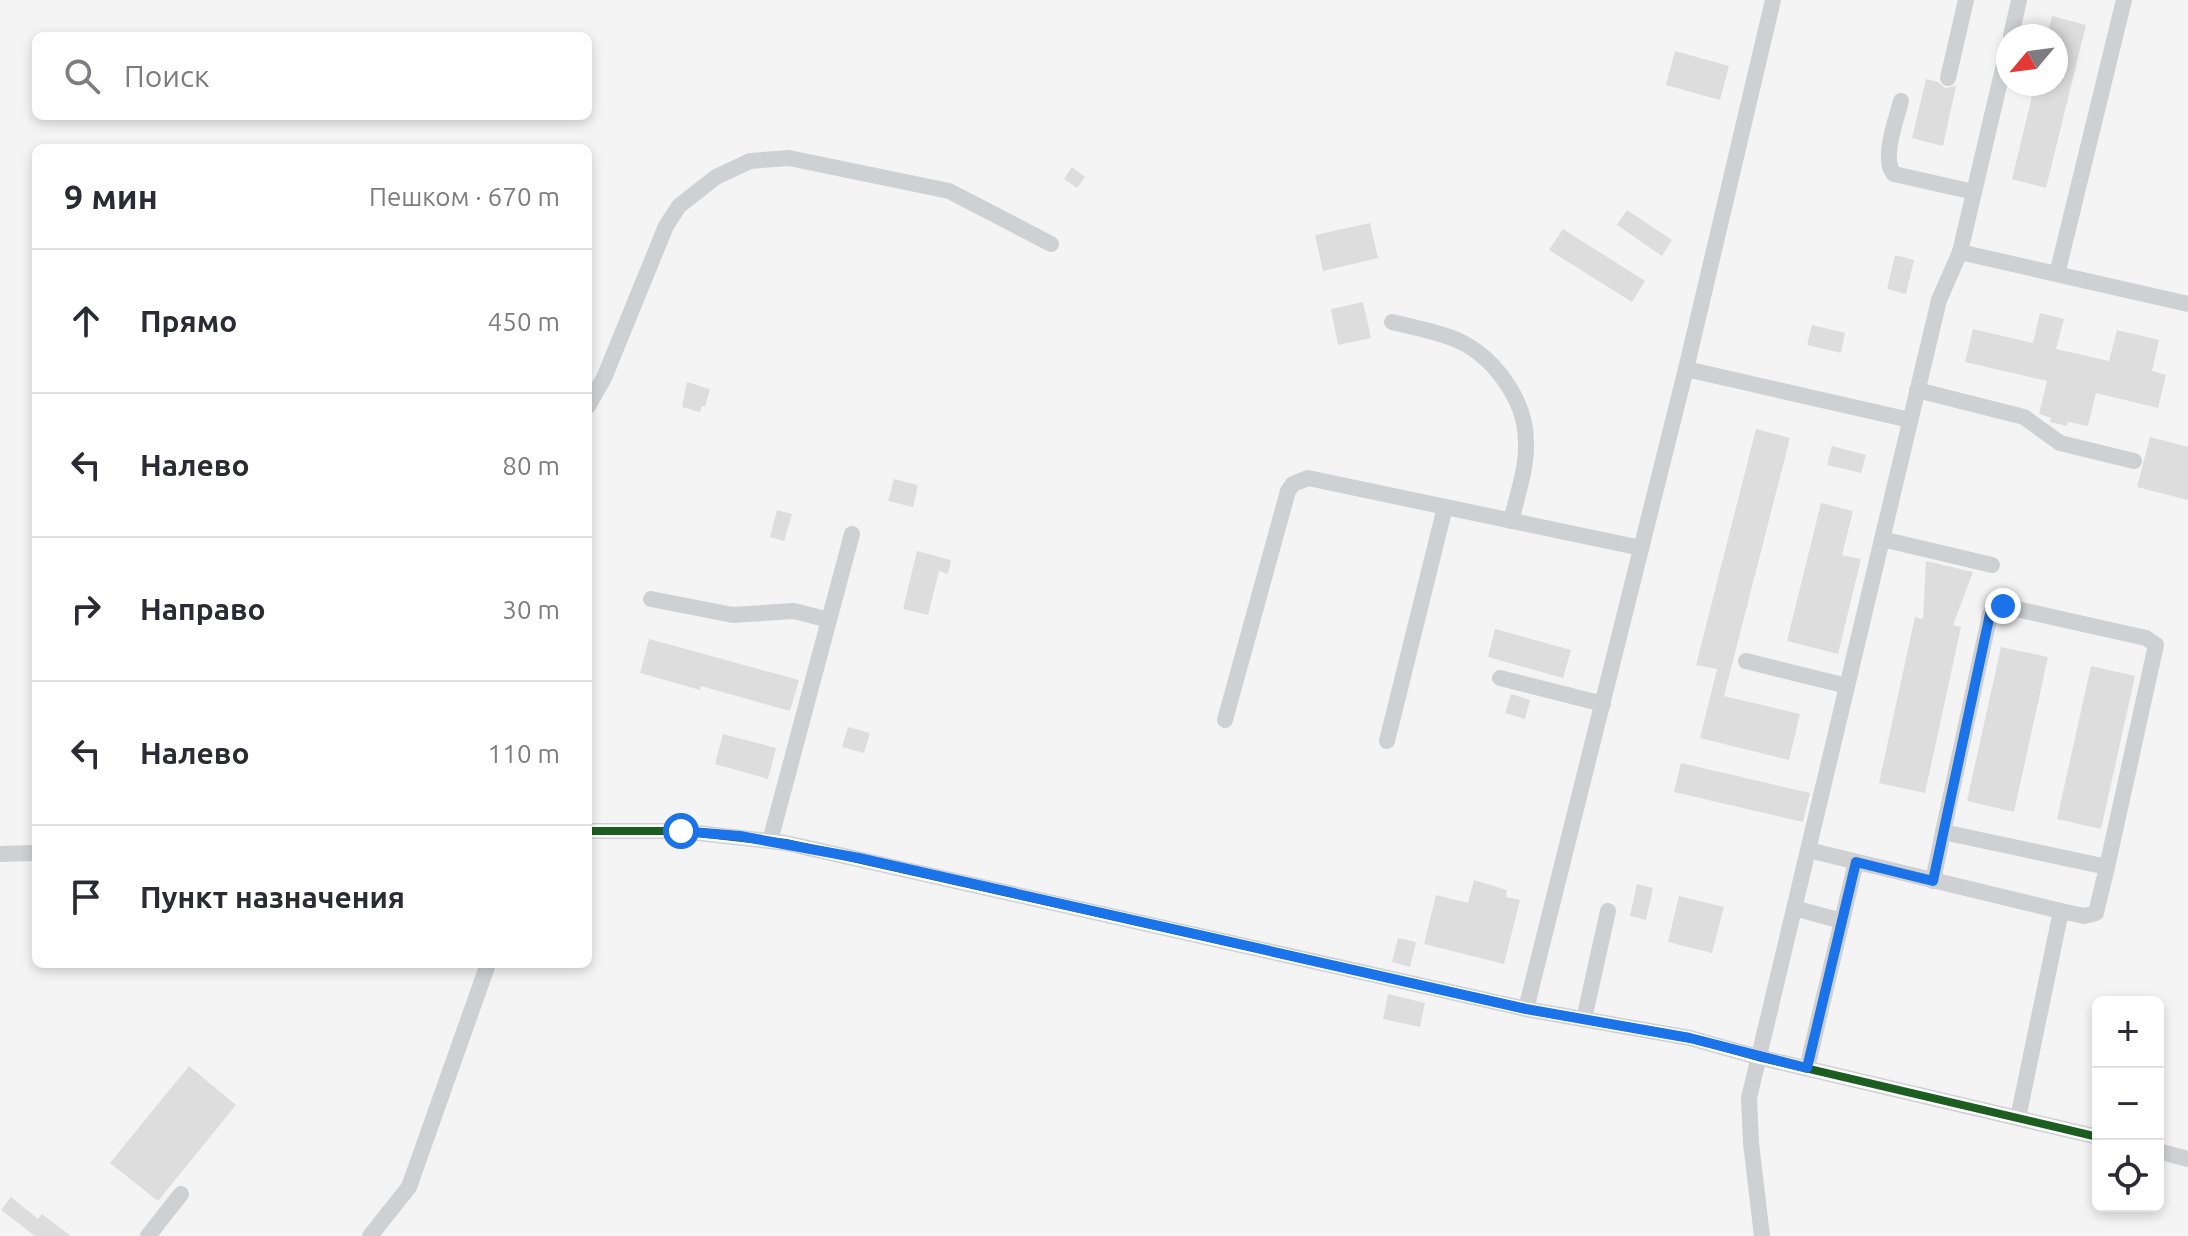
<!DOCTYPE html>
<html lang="ru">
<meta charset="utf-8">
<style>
body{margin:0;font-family:Ubuntu,sans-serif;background:#f2f2f3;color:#2b2b33}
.controls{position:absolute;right:24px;bottom:24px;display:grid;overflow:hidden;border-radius:12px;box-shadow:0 4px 12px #0003}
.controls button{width:72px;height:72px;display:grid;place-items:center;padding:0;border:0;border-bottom:2px solid #e1e1e2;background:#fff;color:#2b2b33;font:40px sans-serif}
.compass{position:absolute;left:1996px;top:24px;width:72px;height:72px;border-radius:50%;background:#fff;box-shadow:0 4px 12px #0003;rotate:241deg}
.stop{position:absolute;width:24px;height:24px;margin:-18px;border:6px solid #1a73e8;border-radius:50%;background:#fff}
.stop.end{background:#1a73e8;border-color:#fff;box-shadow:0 2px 8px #0008}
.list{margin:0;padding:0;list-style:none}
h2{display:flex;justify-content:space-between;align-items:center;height:104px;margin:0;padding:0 32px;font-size:34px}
h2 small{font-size:26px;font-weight:400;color:#7c7c81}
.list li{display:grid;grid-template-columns:52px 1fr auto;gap:24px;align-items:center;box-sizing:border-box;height:144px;padding:0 32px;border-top:2px solid #e1e1e2}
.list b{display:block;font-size:30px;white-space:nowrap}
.list em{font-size:26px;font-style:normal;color:#7c7c81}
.icon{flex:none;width:44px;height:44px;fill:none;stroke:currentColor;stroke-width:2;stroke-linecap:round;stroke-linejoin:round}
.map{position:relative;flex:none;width:2188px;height:1236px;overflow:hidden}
.search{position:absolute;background:#fff;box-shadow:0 4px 12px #0003;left:32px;top:32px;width:560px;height:88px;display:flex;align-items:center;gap:20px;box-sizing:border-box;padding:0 28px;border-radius:12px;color:#7c7c81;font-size:30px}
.panel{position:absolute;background:#fff;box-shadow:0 4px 12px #0003;left:32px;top:144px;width:560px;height:824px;border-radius:12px}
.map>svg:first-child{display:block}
</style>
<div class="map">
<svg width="2188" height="1236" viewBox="0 0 2188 1236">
<rect width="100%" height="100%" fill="#f4f4f4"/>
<!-- building -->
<g fill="#ddddde">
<polygon points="2052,16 2086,25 2046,188 2012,179 2035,84 2056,84 2056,36 2047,36"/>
<polygon points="1675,51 1729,66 1720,100 1666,85"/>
<polygon points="1926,79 1938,82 1945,88 1956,86 1943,146 1912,138"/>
<polygon points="1072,167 1085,177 1077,188 1064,179"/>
<polygon points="1627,210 1672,240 1662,256 1617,225"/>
<polygon points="1370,223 1378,258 1323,271 1315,235"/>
<polygon points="1563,229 1645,281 1632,302 1549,250"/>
<polygon points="1895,255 1914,260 1906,294 1887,289"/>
<polygon points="1363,302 1371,338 1338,345 1331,309"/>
<polygon points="2040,313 2064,319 2056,349 2109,361 2117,330 2159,340 2152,371 2166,375 2158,408 2096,393 2088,426 2068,422 2067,426 2050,422 2051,418 2039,414 2047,381 1965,362 1973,329 2033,343"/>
<polygon points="1812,325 1845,333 1841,353 1807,345"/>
<polygon points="687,382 710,389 705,407 702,406 700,412 682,407"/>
<polygon points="1756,429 1790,438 1724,696 1800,714 1789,760 1700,738 1717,669 1696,665"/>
<polygon points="2150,437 2188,447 2188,500 2137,487"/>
<polygon points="1832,446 1866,455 1861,473 1827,465"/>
<polygon points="894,479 918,485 913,507 888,501"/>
<polygon points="1821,503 1853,511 1842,555 1861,559 1838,654 1787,641"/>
<polygon points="777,510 792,514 784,541 770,537"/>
<polygon points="917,551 951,560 948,574 939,571 928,615 903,609"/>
<polygon points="1926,561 1973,572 1953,625 1961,627 1925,793 1879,783 1915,617 1923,619"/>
<polygon points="1495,629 1571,650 1563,678 1488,657"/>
<polygon points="649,639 799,680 790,711 701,686 700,690 640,673"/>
<polygon points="2001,647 2048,657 2014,812 1967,801"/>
<polygon points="2091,666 2135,676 2101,829 2057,819"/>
<polygon points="1511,694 1530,700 1525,719 1505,713"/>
<polygon points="848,727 870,733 864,753 842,747"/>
<polygon points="723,734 776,748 768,779 715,764"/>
<polygon points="1681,763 1810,793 1803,822 1674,792"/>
<polygon points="1474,880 1507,890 1506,897 1520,900 1504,964 1424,944 1436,895 1468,903"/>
<polygon points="1637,884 1653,888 1646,920 1630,916"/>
<polygon points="1679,896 1724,907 1712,953 1668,942"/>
<polygon points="1398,938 1416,942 1410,967 1392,962"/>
<polygon points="1388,994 1425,1003 1420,1027 1383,1019"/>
<polygon points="189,1066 236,1105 158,1201 110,1163"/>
<polygon points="11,1197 38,1219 42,1214 71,1236 35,1236 1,1210"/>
</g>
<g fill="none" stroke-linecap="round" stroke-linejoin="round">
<!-- minor -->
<g stroke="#ced0d2" stroke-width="16">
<polyline points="2011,36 2019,0"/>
<polyline points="2008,47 1960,252 2188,304"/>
<polyline points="1948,78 1966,0"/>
<path d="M1901 101C1896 120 1881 160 1894 174L1974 192"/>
<polyline points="2057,274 2124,0"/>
<path d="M1392 322C1412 327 1433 331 1452 338 1492 353 1526 399 1526 442 1527 468 1517 496 1511 521"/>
<polyline points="1686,369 1910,420"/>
<polyline points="1917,390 2024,417 2060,443 2134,461"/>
<polyline points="588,406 604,378 666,226 679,206 716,177 750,161 789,158 949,191 1051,244"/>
<polyline points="1882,539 1992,565"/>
<polyline points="651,599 733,615 794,611 829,620"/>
<polyline points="1746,661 1847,686"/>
<polyline points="1500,678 1603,704"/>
<polyline points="1225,720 1288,491 1293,484 1308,478 1641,548"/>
<polyline points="1387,741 1445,507"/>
<polyline points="588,831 681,831 786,843 1526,1009 1690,1038 1758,1057 2098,1137"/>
<polyline points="1943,832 1990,614 1993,609 2003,606 2146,638 2156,645 2107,867"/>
<polyline points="770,841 852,534"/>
<polyline points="1808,850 2061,911 2018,1118"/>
<polyline points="0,854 36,853"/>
<polyline points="1933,881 1943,832 2107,867 2096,913 2084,916 2061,911"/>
<polyline points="1794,908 1842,921"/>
<polyline points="1526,1009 1686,369 1773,0"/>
<polyline points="1584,1019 1608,911"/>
<polyline points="1807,1068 1856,862"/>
<polyline points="2158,1151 2188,1159"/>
<polyline points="148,1236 181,1194"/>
<polyline points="370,1236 409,1187 488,964"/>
<polyline points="1762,1236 1751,1143 1749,1098 1939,300 1960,252"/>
</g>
<!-- cycleway casing -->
<g stroke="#fff" stroke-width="13">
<polyline id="cycleway" points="588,831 681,831 786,843 1526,1009 1690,1038 1758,1057 2098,1137"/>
</g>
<!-- cycleway -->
<use href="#cycleway" stroke="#1b5e20" stroke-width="8"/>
</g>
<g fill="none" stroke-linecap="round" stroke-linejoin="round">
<!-- route -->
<polyline stroke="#1a73e8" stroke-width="10" points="681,831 740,836 859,858 1526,1009 1690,1038 1807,1068 1856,862 1933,881 1990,614 1993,609 2003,606"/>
</g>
</svg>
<div class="controls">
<button>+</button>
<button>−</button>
<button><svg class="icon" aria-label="locate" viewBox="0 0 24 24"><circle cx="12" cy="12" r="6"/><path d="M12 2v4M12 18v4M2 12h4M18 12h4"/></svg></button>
</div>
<svg class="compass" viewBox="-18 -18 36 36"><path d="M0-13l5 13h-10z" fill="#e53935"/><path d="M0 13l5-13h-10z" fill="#7c7c81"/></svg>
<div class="stop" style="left:681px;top:831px"></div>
<div class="stop end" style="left:2003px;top:606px"></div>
<div class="search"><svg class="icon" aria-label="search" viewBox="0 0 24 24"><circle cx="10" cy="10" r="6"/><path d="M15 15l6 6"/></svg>Поиск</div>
<section class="panel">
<h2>9 мин<small>Пешком · 670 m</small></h2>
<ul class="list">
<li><svg class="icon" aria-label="ahead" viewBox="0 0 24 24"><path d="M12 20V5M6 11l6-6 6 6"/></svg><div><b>Прямо</b></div><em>450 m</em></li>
<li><svg class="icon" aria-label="left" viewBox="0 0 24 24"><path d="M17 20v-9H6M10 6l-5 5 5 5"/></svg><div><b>Налево</b></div><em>80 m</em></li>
<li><svg class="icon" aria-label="right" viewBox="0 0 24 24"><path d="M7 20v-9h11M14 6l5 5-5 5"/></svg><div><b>Направо</b></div><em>30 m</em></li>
<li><svg class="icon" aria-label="left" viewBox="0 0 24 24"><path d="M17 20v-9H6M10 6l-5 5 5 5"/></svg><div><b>Налево</b></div><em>110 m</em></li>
<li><svg class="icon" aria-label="arrive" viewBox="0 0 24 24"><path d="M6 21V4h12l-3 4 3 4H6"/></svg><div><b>Пункт назначения</b></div></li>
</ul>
</section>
</div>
